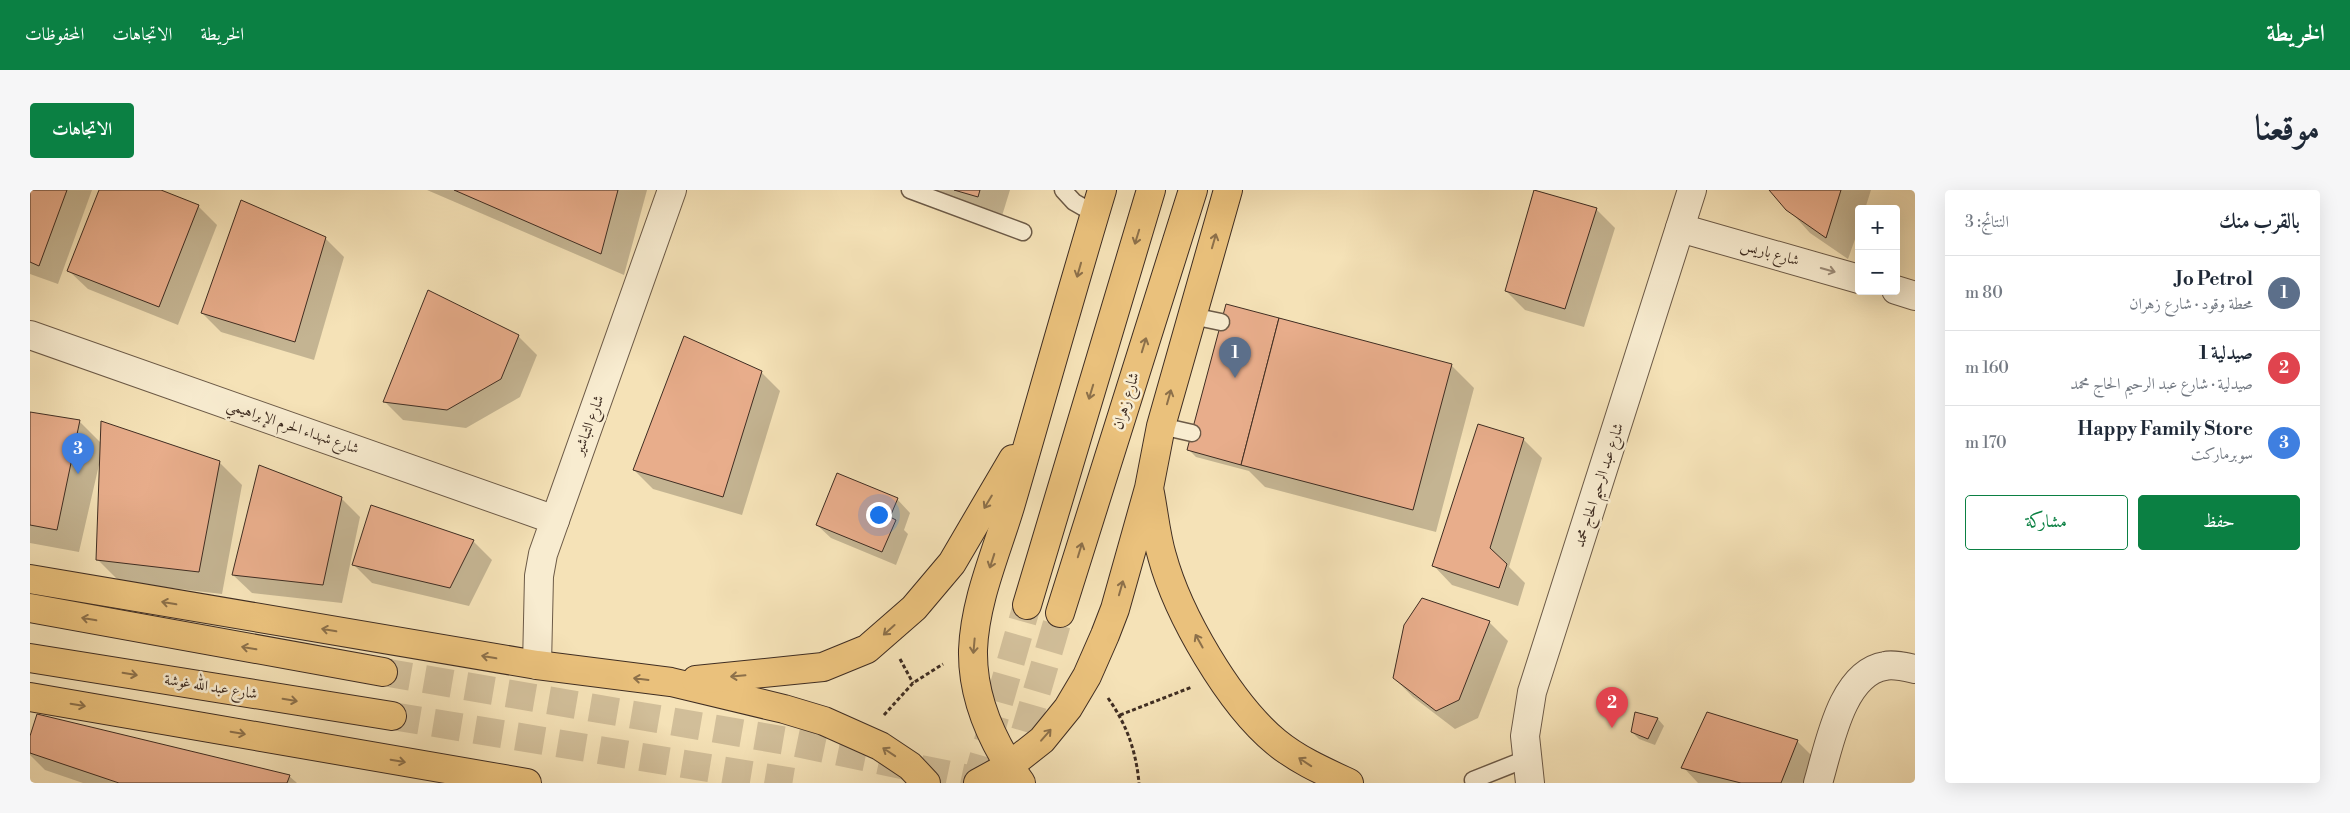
<!DOCTYPE html>
<html lang="ar">
<meta charset="utf-8">
<style>
body{margin:0;font-family:"Libre Bodoni",Amiri,serif;background:#f6f6f7;color:#1f2937;direction:rtl}
.controls{position:absolute;right:15px;top:15px;display:grid;overflow:hidden;border-radius:5px;box-shadow:0 5px 20px #0002}
.controls button{width:45px;height:45px;display:grid;place-items:center;padding:0;border:0;border-bottom:1px solid #e0e1e3;background:#fff;color:#1f2937;font:25px sans-serif}
.you{position:absolute;left:848px;top:324px;width:18px;height:18px;margin:-12px;border:4px solid #fff;border-radius:50%;background:#1a73e8;box-shadow:0 0 0 8px #1a73e833}
.badge{display:grid;place-items:center;width:32px;height:32px;border-radius:50%;background:#0b8043;color:#fff;font-size:16px;font-weight:700}
.pin{position:absolute;translate:-50% -41px;filter:drop-shadow(0 1px 2px #0008)}
.pin::after{content:'';position:absolute;top:26px;width:18px;height:15px;background:inherit;clip-path:polygon(0 0,100% 0,50% 100%)}
.list{margin:0;padding:0;list-style:none}
h2{display:flex;justify-content:space-between;align-items:center;height:65px;margin:0;padding:0 20px;font-size:21px}
h2 small{font-size:16px;font-weight:400;color:#747a83}
.list li{display:grid;grid-template-columns:32px 1fr auto;gap:15px;align-items:center;box-sizing:border-box;height:75px;padding:0 20px;border-top:1px solid #e0e1e3}
.list b{display:block;font-size:19px;white-space:nowrap}
.list p{margin:0;font-size:16px;white-space:nowrap;color:#747a83}
.list em{font-size:16px;font-style:normal;color:#747a83}
.actions{display:flex;gap:10px;padding:15px 20px}
.actions a{flex:1;padding:11px 0;border:1px solid #0b8043;border-radius:5px;text-align:center;font-size:18px;color:#0b8043}
.actions .main{background:#0b8043;color:#fff}
.map{position:relative;flex:none;width:1885px;height:593px;overflow:hidden;direction:ltr;border-radius:5px}
header{display:flex;align-items:center;gap:30px;box-sizing:border-box;height:70px;padding:0 25px;background:#0b8043;color:#fff}
header strong{font-size:24px}
nav{display:flex;gap:28px;margin-inline-start:auto;font-size:18px}
.intro{display:flex;align-items:center;justify-content:space-between;box-sizing:border-box;height:120px;padding:0 30px}
h1{margin:0;font-size:35px}
.button{padding:12px 22px;border-radius:5px;background:#0b8043;color:#fff;font-size:18px;font-weight:700}
main{display:flex;gap:30px;padding:0 30px}
aside{flex:1;background:#fff;border-radius:5px;box-shadow:0 5px 20px #0002}
.map>svg:first-child{display:block}
</style>
<header>
<strong>الخريطة</strong>
<nav><a>الخريطة</a><a>الاتجاهات</a><a>المحفوظات</a></nav>
</header>
<div class="intro"><h1>موقعنا</h1><a class="button">الاتجاهات</a></div>
<main>
<aside>
<h2>بالقرب منك<small>النتائج: 3</small></h2>
<ul class="list">
<li><span class="badge" style="background:#5c6f8a">1</span><div><b>Jo Petrol</b><p>محطة وقود · شارع زهران</p></div><em>80 m</em></li>
<li><span class="badge" style="background:#e0444e">2</span><div><b>صيدلية 1</b><p>صيدلية · شارع عبد الرحيم الحاج محمد</p></div><em>160 m</em></li>
<li><span class="badge" style="background:#3f7fe0">3</span><div><b>Happy Family Store</b><p>سوبرماركت</p></div><em>170 m</em></li>
</ul>
<div class="actions"><a class="main">حفظ</a><a>مشاركة</a></div>
</aside>
<div class="map">
<svg width="1885" height="593" viewBox="0 0 1885 593">
<rect width="100%" height="100%" fill="#f5e2b7"/>
<filter id="stains"><feTurbulence type="fractalNoise" baseFrequency=".004" numOctaves="4"/><feColorMatrix values="0 0 0 0 .2 0 0 0 0 .09 0 0 0 0 .02 0 0 0 .5 -.17"/></filter>
<radialGradient id="worn" r=".72"><stop offset=".6" stop-color="#630" stop-opacity="0"/><stop offset="1" stop-color="#630" stop-opacity=".3"/></radialGradient>
<!-- shadow -->
<g fill="#0003">
<polygon points="0,0 62,0 28,94 0,84"/>
<polygon points="70,0 127,0 168,16 187,35 148,135 58,99 39,81"/>
<polygon points="397,0 617,0 594,85"/>
<polygon points="876,0 980,0 971,29"/>
<polygon points="1505,0 1566,19 1585,38 1554,137 1495,120 1476,101"/>
<polygon points="1741,0 1841,0 1835,19 1829,19 1829,38 1818,69 1780,43"/>
<polygon points="295,48 314,67 284,170 191,142 172,123"/>
<polygon points="488,146 507,165 490,207 436,238 373,230 354,211"/>
<polygon points="1421,175 1444,198 1406,342 1235,297 1219,281 1166,267 1159,260"/>
<polygon points="731,182 750,201 712,325 623,299 604,280"/>
<polygon points="0,223 49,231 71,253 189,272 212,295 192,404 90,392 67,369 71,266 49,362 0,353"/>
<polygon points="1493,249 1512,268 1479,377 1495,393 1488,416 1422,395 1404,376"/>
<polygon points="311,308 330,327 312,413 222,403 203,385"/>
<polygon points="867,309 880,323 874,340 878,344 866,375 801,348 787,335"/>
<polygon points="342,317 443,351 462,370 439,416 342,393 323,374"/>
<polygon points="1459,432 1478,451 1448,528 1425,539 1383,507 1364,488"/>
<polygon points="1606,523 1628,529 1634,536 1625,555 1609,549 1602,542"/>
<polygon points="0,550 259,586 267,593 53,593 15,580 0,565"/>
<polygon points="1767,551 1786,570 1777,593 1668,593 1653,577"/>
</g>
<!-- building -->
<g fill="#e8ad8b" stroke="#3f2d22">
<polygon points="0,0 37,0 9,76 0,72"/>
<polygon points="69,0 131,0 169,15 129,117 37,81"/>
<polygon points="424,0 588,0 571,64"/>
<polygon points="924,0 950,0 948,7"/>
<polygon points="1504,0 1567,18 1535,119 1475,101"/>
<polygon points="1739,0 1811,0 1796,48 1756,20"/>
<polygon points="211,10 296,47 265,152 171,123"/>
<polygon points="398,100 489,145 471,189 417,220 353,212"/>
<polygon points="1196,114 1249,128 1211,275 1157,260"/>
<polygon points="1249,128 1422,174 1383,320 1211,275"/>
<polygon points="654,146 732,181 693,307 603,280"/>
<polygon points="0,222 50,230 27,340 0,335"/>
<polygon points="71,231 190,271 169,382 66,370"/>
<polygon points="1448,234 1494,248 1460,358 1477,374 1469,398 1402,376"/>
<polygon points="229,275 312,307 293,395 202,385"/>
<polygon points="807,283 868,308 860,327 866,330 852,362 786,335"/>
<polygon points="341,315 444,350 420,398 322,375"/>
<polygon points="1392,408 1460,431 1429,510 1406,521 1363,488 1374,435"/>
<polygon points="1605,522 1628,528 1618,549 1601,542"/>
<polygon points="1677,522 1768,550 1751,593 1711,593 1651,578"/>
<polygon points="7,524 260,585 257,593 89,593 0,563 0,546"/>
</g>
<g fill="none" stroke-linecap="round" stroke-linejoin="round">
<!-- primary-tunnel -->
<g stroke="#d1be99" stroke-width="28" stroke-dasharray="28 14" stroke-linecap="butt">
<polyline points="983,582 1030,423"/>
<polyline points="946,593 997,415"/>
</g>
<!-- motorway-tunnel -->
<g stroke="#d1be99" stroke-width="28" stroke-dasharray="28 14" stroke-linecap="butt">
<polyline points="353,482 757,551 958,593"/>
<polyline points="362,526 770,593"/>
</g>
<!-- service casing -->
<g stroke="#6c5a47" stroke-width="19">
<g id="service">
<polyline points="880,0 993,42"/>
<polyline points="1033,0 1044,12 1065,24"/>
<polyline points="1162,126 1191,132"/>
<polyline points="1131,236 1162,243"/>
<polyline points="1443,590 1496,569"/>
</g>
</g>
<!-- minor casing -->
<g stroke="#6c5a47" stroke-width="30">
<g id="minor">
<polyline points="1650,38 1829,89"/>
<polyline points="1866,100 1885,106"/>
<polyline points="525,330 642,0"/>
<path d="M1788 593C1799 557 1811 483 1855 476 1863 474 1876 477 1885 479"/>
</g>
</g>
<!-- tertiary casing -->
<g stroke="#6c5a47" stroke-width="30">
<g id="tertiary">
<polyline points="0,145 525,330 513,364 509,386 507,475"/>
<polyline points="1500,593 1495,546 1502,502 1662,0"/>
</g>
</g>
<!-- primary casing -->
<g stroke="#3f2d22" stroke-width="30">
<g id="primary">
<polyline points="997,415 1121,0"/>
<polyline points="1030,423 1163,0"/>
</g>
</g>
<!-- motorway casing -->
<g stroke="#3f2d22" stroke-width="30">
<g id="motorway">
<path d="M1120 303C1124 324 1126 346 1132 366 1148 425 1199 513 1246 552 1268 570 1293 581 1319 593"/>
<polyline points="0,389 507,475 641,492 754,519 794,531 850,556 880,576 896,593"/>
<polyline points="0,418 353,482"/>
<polyline points="0,468 362,526"/>
<polyline points="666,490 793,477 837,459 884,418 922,373 983,269"/>
<polyline points="0,507 497,593"/>
<polyline points="948,593 979,576 1012,550 1038,518 1057,486 1075,445 1085,419 1119,298 1131,236 1198,0"/>
<path d="M991 593C963 554 942 509 943 460 945 408 968 359 982 310 1012 207 1041 103 1072 0"/>
</g>
</g>
<!-- path -->
<g stroke="#3f2d22" stroke-width="3" stroke-dasharray="4 2.5" stroke-linecap="butt">
<polyline points="870,469 883,493"/>
<path d="M1078 508C1097 535 1106 561 1109 593"/>
<polyline points="854,525 883,493 913,474"/>
<polyline points="1090,525 1162,497"/>
</g>
<!-- service -->
<use href="#service" stroke="#f8ecd0" stroke-width="16"/>
<!-- minor -->
<use href="#minor" stroke="#f8ecd0" stroke-width="28"/>
<!-- tertiary -->
<use href="#tertiary" stroke="#f8ecd0" stroke-width="28"/>
<!-- primary -->
<use href="#primary" stroke="#eac17c" stroke-width="28"/>
<!-- motorway -->
<use href="#motorway" stroke="#eac17c" stroke-width="28"/>
</g>
<!-- one-way arrows -->
<defs><path id="oneway-shaft" d="M-6 0H5M1.5-3L5.5 0L1.5 3" fill="none" stroke-width="1.6" stroke-linecap="round" stroke-linejoin="round" transform="scale(1.25)"/></defs>
<g stroke="#8c704a">
<use href="#oneway-shaft" transform="translate(1107 47) rotate(107)"/>
<use href="#oneway-shaft" transform="translate(1184 51) rotate(-74)"/>
<use href="#oneway-shaft" transform="translate(1049 80) rotate(106)"/>
<use href="#oneway-shaft" transform="translate(1114 155) rotate(-73)"/>
<use href="#oneway-shaft" transform="translate(1061 202) rotate(107)"/>
<use href="#oneway-shaft" transform="translate(1139 207) rotate(-74)"/>
<use href="#oneway-shaft" transform="translate(958 312) rotate(121)"/>
<use href="#oneway-shaft" transform="translate(1050 360) rotate(-73)"/>
<use href="#oneway-shaft" transform="translate(962 371) rotate(108)"/>
<use href="#oneway-shaft" transform="translate(1091 398) rotate(-74)"/>
<use href="#oneway-shaft" transform="translate(139 413) rotate(-170)"/>
<use href="#oneway-shaft" transform="translate(59 429) rotate(-170)"/>
<use href="#oneway-shaft" transform="translate(299 440) rotate(-170)"/>
<use href="#oneway-shaft" transform="translate(859 440) rotate(138)"/>
<use href="#oneway-shaft" transform="translate(1169 451) rotate(-119)"/>
<use href="#oneway-shaft" transform="translate(944 456) rotate(95)"/>
<use href="#oneway-shaft" transform="translate(219 458) rotate(-170)"/>
<use href="#oneway-shaft" transform="translate(459 467) rotate(-170)"/>
<use href="#oneway-shaft" transform="translate(100 484) rotate(9)"/>
<use href="#oneway-shaft" transform="translate(708 486) rotate(175)"/>
<use href="#oneway-shaft" transform="translate(611 489) rotate(-173)"/>
<use href="#oneway-shaft" transform="translate(260 510) rotate(9)"/>
<use href="#oneway-shaft" transform="translate(48 515) rotate(10)"/>
<use href="#oneway-shaft" transform="translate(208 543) rotate(10)"/>
<use href="#oneway-shaft" transform="translate(1016 545) rotate(-49)"/>
<use href="#oneway-shaft" transform="translate(859 562) rotate(-146)"/>
<use href="#oneway-shaft" transform="translate(368 571) rotate(10)"/>
<use href="#oneway-shaft" transform="translate(1275 572) rotate(-146)"/>
</g>
<use stroke="#9c8c79" href="#oneway-shaft" transform="translate(1798 80) rotate(16)"/>
<g text-anchor="middle" dominant-baseline="central" stroke-width="5" stroke-linejoin="round" paint-order="stroke">
<!-- street labels -->
<g font-size="15" fill="#3f2d22" stroke="#f8ecd0">
<text transform="translate(1740 63) rotate(16)">شارع باريس</text>
<text transform="translate(1096 211) rotate(-73)">شارع زهران</text>
<text transform="translate(559 235) rotate(-70)">شارع التباشير</text>
<text transform="translate(263 237) rotate(19)">شارع شهداء الحرم الإبراهيمي</text>
<text transform="translate(1569 295) rotate(-72)">شارع عبد الرحيم الحاج محمد</text>
<text transform="translate(181 497) rotate(9)">شارع عبد الله غوشة</text>
</g>
</g>
<rect width="100%" height="100%" filter="url(#stains)"/>
<rect width="100%" height="100%" fill="url(#worn)"/>
</svg>
<div class="controls">
<button>+</button>
<button>−</button>
</div>
<div class="you"></div>
<div class="pin badge" style="left:1205px;top:188px;background:#5c6f8a">1</div>
<div class="pin badge" style="left:1582px;top:538px;background:#e0444e">2</div>
<div class="pin badge" style="left:48px;top:284px;background:#3f7fe0">3</div>
</div>
</main>
